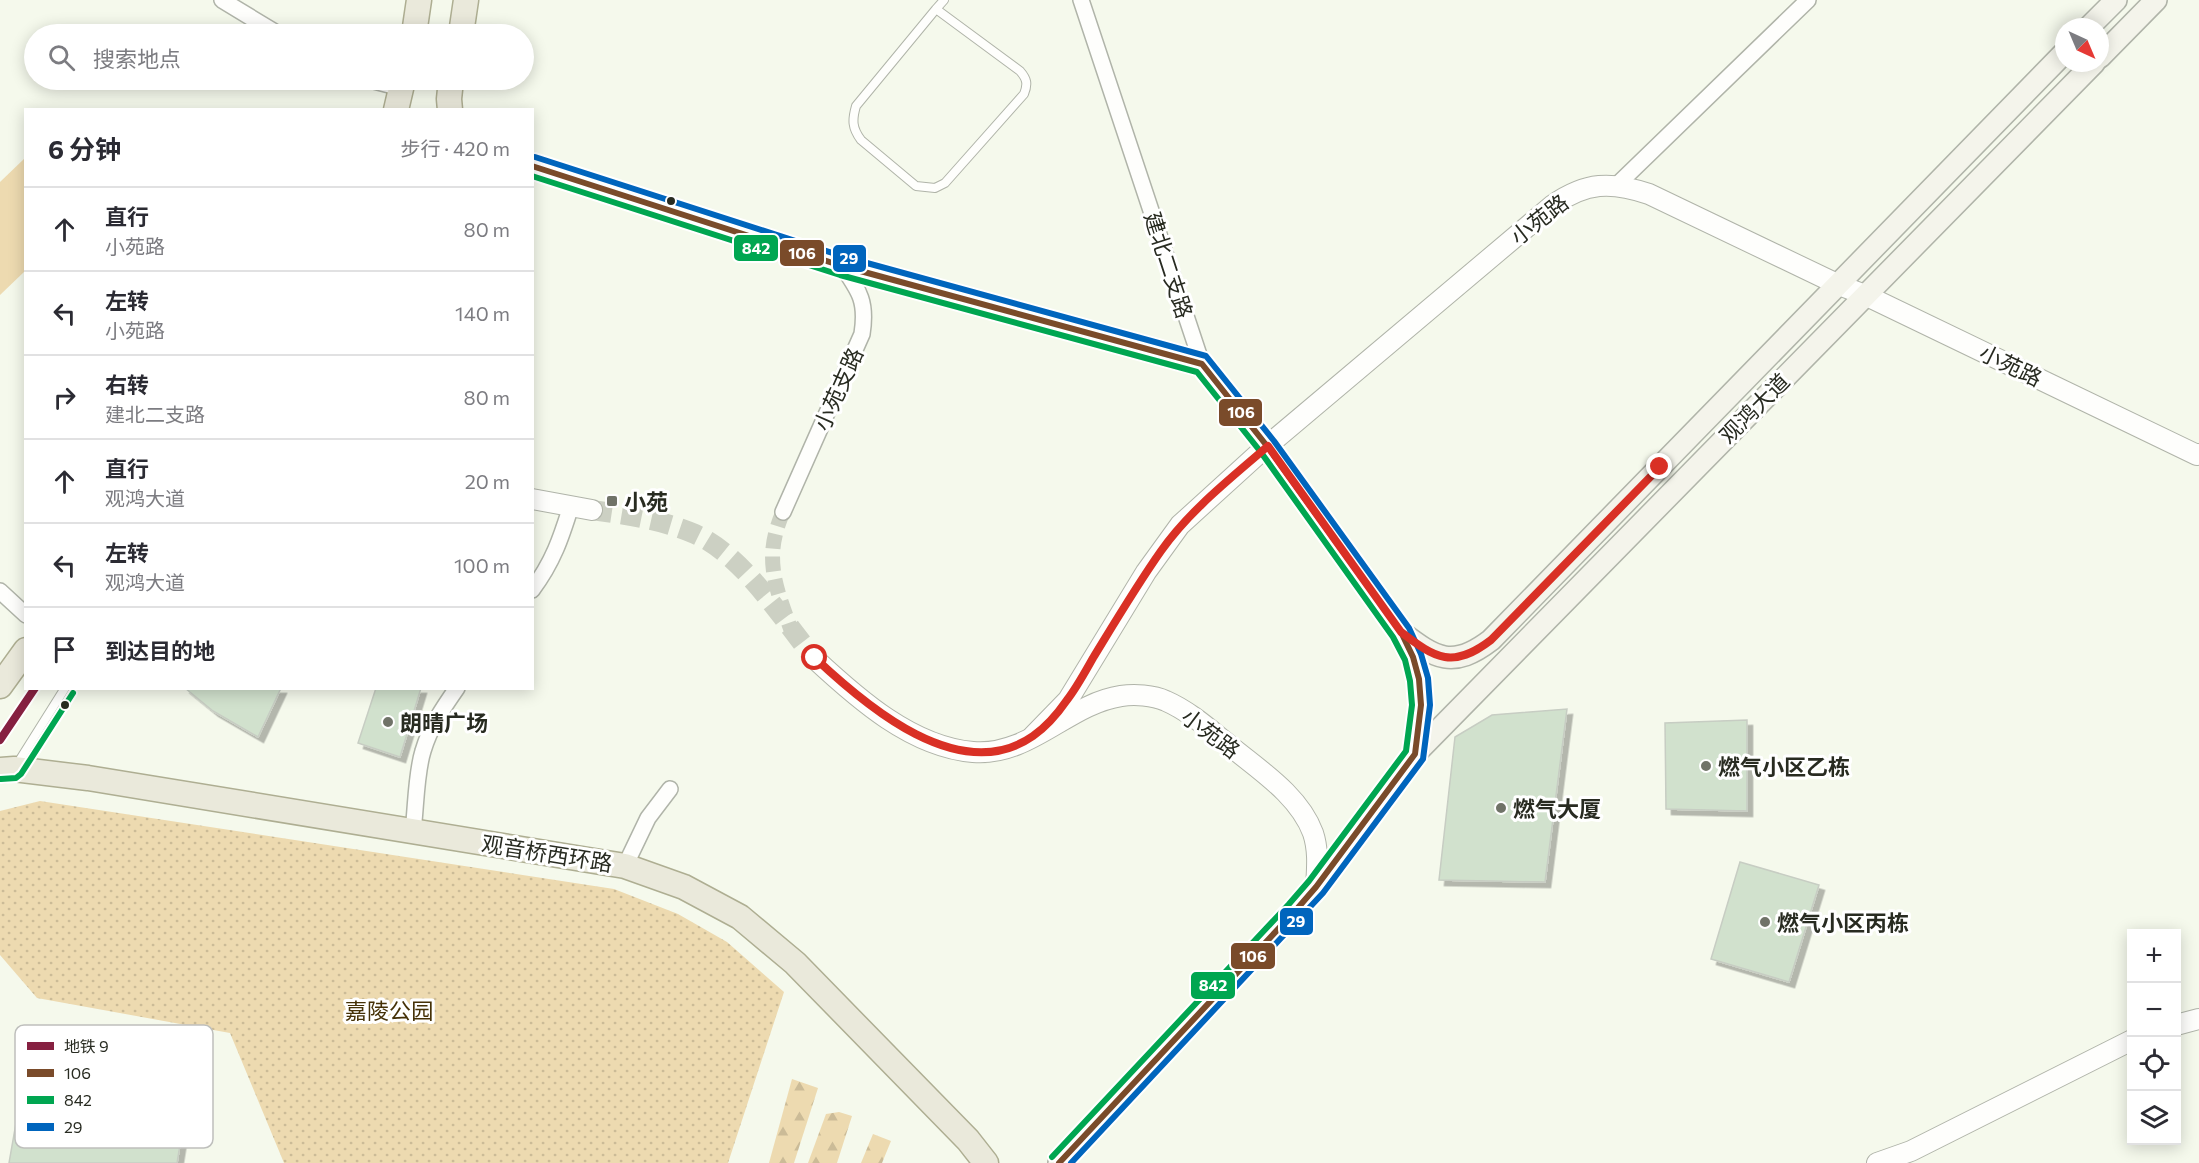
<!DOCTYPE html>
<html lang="zh">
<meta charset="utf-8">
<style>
body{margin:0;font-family:Commissioner,"Noto Sans SC",sans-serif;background:#f2f2f3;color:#2b2b33}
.controls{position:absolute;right:18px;bottom:18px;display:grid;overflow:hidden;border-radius:0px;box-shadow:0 3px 15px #0003}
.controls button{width:54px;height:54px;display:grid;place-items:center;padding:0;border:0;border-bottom:2px solid #e1e1e2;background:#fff;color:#2b2b33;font:30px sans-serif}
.compass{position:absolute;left:2055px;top:18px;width:54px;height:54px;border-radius:50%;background:#fff;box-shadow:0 3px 15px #0003;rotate:136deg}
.stop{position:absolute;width:18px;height:18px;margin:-14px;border:4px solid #d93025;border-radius:50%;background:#fff}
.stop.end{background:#d93025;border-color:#fff;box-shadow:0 2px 6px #0008}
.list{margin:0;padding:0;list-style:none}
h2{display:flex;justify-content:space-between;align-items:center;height:78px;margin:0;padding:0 24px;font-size:26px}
h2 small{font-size:20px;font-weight:400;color:#7c7c81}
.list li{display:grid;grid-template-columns:39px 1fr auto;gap:18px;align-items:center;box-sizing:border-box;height:84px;padding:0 24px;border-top:2px solid #e1e1e2}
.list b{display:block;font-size:22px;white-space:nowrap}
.list p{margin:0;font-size:20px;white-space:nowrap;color:#7c7c81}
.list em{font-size:20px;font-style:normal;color:#7c7c81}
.icon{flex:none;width:33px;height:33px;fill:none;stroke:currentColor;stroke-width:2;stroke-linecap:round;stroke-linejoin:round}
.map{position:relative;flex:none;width:2199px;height:1163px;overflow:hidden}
.search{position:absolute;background:#fff;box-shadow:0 3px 15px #0003;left:24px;top:24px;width:510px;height:66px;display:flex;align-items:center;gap:15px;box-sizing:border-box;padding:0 21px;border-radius:33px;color:#7c7c81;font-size:22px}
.panel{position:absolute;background:#fff;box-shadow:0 3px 15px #0003;left:24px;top:108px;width:510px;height:582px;border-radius:0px}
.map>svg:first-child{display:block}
</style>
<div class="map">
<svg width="2199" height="1163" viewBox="0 0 2199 1163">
<defs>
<pattern id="forest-firs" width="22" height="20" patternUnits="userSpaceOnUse" patternTransform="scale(1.5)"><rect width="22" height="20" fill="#eddab0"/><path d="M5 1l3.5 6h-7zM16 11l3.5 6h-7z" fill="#cbbb97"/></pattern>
<pattern id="park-dots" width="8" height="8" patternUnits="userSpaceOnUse" patternTransform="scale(1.5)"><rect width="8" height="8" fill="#eddab0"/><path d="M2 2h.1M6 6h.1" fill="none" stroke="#cbbb97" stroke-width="1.8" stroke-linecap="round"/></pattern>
<filter id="shadow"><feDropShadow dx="5.5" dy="5.5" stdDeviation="0" flood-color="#0004"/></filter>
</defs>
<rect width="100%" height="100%" fill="#f5f9ec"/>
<!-- green -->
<polygon fill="#eddab0" points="25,158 25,271 0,295 0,182"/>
<!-- forest -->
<g fill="url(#forest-firs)">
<polygon points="792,1079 818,1088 794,1163 769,1163"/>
<polygon points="839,1112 852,1116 837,1163 808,1163 826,1114"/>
<polygon points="873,1134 891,1141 882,1163 861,1163"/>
</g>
<!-- park -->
<polygon fill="url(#park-dots)" points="40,801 614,889 678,914 727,942 784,992 728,1163 284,1163 230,1033 37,998 0,955 0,811"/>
<!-- building -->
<g fill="#d1e1cd" stroke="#c7cdc3" stroke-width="1.5" filter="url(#shadow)">
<polygon points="185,688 281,688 258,737 213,711"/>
<polygon points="376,688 421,688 400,757 358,743"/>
<polygon points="1567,709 1545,882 1439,880 1455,737 1492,715"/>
<polygon points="1747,720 1747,811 1666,809 1665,723"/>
<polygon points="1740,862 1819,885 1789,982 1711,959"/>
<polygon points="20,1100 183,1126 177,1163 9,1163"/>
</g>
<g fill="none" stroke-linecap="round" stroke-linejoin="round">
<!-- minor-tunnel -->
<path stroke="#ccd0c3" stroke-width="15" stroke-dasharray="15 8" stroke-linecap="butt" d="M783 512C763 558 775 585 791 630"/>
<!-- tertiary-tunnel -->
<path stroke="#ccd0c3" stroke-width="20" stroke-dasharray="20 10" stroke-linecap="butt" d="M592 510C626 515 663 520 695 534 744 556 781 618 815 659"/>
<!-- service casing -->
<g stroke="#b0b4a9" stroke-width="10">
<g id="service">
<path d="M936 9 1020 71C1027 79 1028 84 1024 94L945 183 935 188 916 186 861 140C852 128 852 120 856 106L936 9 944 0"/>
<polyline points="16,766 65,688"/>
</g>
</g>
<!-- minor casing -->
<g stroke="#b0b4a9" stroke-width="18">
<g id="minor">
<polyline points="222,0 278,34"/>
<polyline points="1081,0 1202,364 1267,446"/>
<polyline points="370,80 401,88"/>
<polyline points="532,166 842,266 1202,364"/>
<polyline points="1617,185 1808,0"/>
<path d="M783 512 862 334C867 302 860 292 842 266"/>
<path d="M532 590C553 562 561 538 571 506"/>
<polyline points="0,591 26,615"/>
<path d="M413 831C416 807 416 773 423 751 430 727 443 708 457 688"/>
<polyline points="625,866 648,818 670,789"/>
</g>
</g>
<!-- tertiary casing -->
<g stroke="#b0b4a9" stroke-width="22">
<g id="tertiary">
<polyline points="1267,446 1401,632"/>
<polyline points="532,499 592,510"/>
<path d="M815 659C858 699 912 747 973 752 1029 757 1068 704 1121 696 1134 694 1153 695 1166 701 1189 711 1209 729 1229 745 1259 770 1299 795 1313 833 1319 851 1317 869 1316 887"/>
<path d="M1033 736 1068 700 1146 572 1180 525 1267 446 1553 205C1586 182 1611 181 1649 194L1839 285 1865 295 2197 455 2199 454"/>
<polyline points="2176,1025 2199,1019"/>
<polyline points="1877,1163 1911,1151 2132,1040"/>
</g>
</g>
<!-- secondary casing -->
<g stroke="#b0b4a9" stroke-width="24">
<g id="secondary">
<polyline points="2089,27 2116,0"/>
<polyline points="2100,57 2156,0"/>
<path d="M1401 632C1436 659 1453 669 1491 640L2064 53"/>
<path d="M1403 636C1425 681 1421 706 1415 754"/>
<polyline points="1059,1163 1296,910 1316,887 1415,754 2094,63"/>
</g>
</g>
<!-- primary casing -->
<g stroke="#aeae92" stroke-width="27">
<g id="primary">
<polyline points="414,34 419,0"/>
<polyline points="461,34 466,0"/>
<polyline points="396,110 403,80"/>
<polyline points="450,110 449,99 451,80"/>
<polyline points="0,686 26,650"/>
<polyline points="0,770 14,769 88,778 625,866 684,887 740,917 795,963 968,1140 986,1163"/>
</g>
</g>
<!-- service -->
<use href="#service" stroke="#fefefc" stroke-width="8"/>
<!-- minor -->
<use href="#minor" stroke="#fefefc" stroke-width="15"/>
<!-- tertiary -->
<use href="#tertiary" stroke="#fefefc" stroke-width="20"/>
<!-- secondary -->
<use href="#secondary" stroke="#f4f4eb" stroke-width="21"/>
<!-- primary -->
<use href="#primary" stroke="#eae9db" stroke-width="24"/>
<!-- bus-1 casing -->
<g stroke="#fff" stroke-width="10">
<polyline id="bus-1" points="532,166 842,266 1202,364 1267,446 1401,632 1413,657 1419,679 1421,705 1415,754 1316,887 1296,910 1059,1163"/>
</g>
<!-- bus-2 casing -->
<g stroke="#fff" stroke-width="10">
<g id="bus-2">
<polyline points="532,176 840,275 1197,372 1260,451 1393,637 1405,660 1410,681 1412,705 1406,751 1309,881 1289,904 1052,1157"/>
<polyline points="1,779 16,778 21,774 73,693"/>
</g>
</g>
<!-- bus-3 casing -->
<g stroke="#fff" stroke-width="10">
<polyline id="bus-3" points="535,157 845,257 1206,356 1274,441 1409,628 1421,654 1428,678 1430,705 1423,759 1323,893 1071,1163"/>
</g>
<!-- bus-1 -->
<use href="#bus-1" stroke="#7a4b2a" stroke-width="6"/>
<!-- bus-2 -->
<use href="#bus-2" stroke="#00a651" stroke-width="6"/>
<!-- bus-3 -->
<use href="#bus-3" stroke="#0065bd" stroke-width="6"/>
<!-- metro-1 casing -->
<g stroke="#fff" stroke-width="12">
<polyline id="metro-1" points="0,740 35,688"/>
</g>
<!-- metro-1 -->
<use href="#metro-1" stroke="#862041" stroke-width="8"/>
</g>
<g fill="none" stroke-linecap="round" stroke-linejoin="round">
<!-- route -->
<path stroke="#d93025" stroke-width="8" d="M815 658C866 706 960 787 1033 736 1046 727 1058 713 1067 700 1077 687 1085 672 1093 658 1115 622 1137 585 1161 551 1190 510 1230 479 1268 446L1401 632C1436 659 1453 669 1491 640L1660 467"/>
</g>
<!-- markers -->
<g fill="#282b21" stroke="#fff" stroke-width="2">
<circle cx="671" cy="201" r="5"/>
<circle cx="65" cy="705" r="5"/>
</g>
<g fill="#707368" stroke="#fff" stroke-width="2">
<rect x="606" y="495" width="12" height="12" rx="3"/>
<circle cx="388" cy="722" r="6"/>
<circle cx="1706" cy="766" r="6"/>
<circle cx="1501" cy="808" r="6"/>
<circle cx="1765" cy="922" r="6"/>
</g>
<g text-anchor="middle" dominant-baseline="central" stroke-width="6" stroke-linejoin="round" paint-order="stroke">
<!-- street labels -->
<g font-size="22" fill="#282b21" stroke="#fff">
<text transform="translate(1539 219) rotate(-38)">小苑路</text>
<text transform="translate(1169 265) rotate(72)">建北二支路</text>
<text transform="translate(2011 365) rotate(26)">小苑路</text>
<text transform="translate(838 389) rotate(-66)">小苑支路</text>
<text transform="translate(1754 408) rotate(-45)">观鸿大道</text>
<text transform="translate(1211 733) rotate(37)">小苑路</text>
<text transform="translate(547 853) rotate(9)">观音桥西环路</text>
</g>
<!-- poi labels -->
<g font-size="22" font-weight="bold" fill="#282b21" stroke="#fff" text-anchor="start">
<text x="624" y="501">小苑</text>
<text x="400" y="722">朗晴广场</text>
<text x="1718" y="766">燃气小区乙栋</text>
<text x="1513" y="808">燃气大厦</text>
<text x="1777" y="922">燃气小区丙栋</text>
</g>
<!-- park labels -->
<g font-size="22" fill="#453107" stroke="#fff">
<text x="389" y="1010">嘉陵公园</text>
</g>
</g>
<!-- legend -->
<rect x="15" y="1025" width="198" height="123" rx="9" fill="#fff" stroke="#bebfbc" stroke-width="1.5"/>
<rect x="27" y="1042" width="27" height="8" fill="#862041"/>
<rect x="27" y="1069" width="27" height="8" fill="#7a4b2a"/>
<rect x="27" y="1096" width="27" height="8" fill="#00a651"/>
<rect x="27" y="1123" width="27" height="8" fill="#0065bd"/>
<g font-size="16" fill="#282b21">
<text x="64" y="1052">地铁 9</text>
<text x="64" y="1079">106</text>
<text x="64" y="1106">842</text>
<text x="64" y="1133">29</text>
</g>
<g stroke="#fff" stroke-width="2">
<rect x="733" y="234" width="46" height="28" rx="6" fill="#00a651"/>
<rect x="779" y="239" width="46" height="28" rx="6" fill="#7a4b2a"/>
<rect x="832" y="244" width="35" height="29" rx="6" fill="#0065bd"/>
<rect x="1218" y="398" width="45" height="29" rx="6" fill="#7a4b2a"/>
<rect x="1279" y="907" width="35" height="29" rx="6" fill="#0065bd"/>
<rect x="1230" y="942" width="46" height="28" rx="6" fill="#7a4b2a"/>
<rect x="1190" y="971" width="46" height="29" rx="6" fill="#00a651"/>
</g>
<g font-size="16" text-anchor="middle" font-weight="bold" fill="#fff">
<text x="756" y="254">842</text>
<text x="802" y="259">106</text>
<text x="849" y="264">29</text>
<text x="1241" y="418">106</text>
<text x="1296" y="927">29</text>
<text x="1253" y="962">106</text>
<text x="1213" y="991">842</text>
</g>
</svg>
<div class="controls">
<button>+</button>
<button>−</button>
<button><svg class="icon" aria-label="locate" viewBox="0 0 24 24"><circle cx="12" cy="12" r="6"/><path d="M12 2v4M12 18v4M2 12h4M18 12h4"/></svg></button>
<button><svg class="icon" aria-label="layers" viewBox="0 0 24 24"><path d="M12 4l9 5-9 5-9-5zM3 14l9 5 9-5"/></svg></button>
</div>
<svg class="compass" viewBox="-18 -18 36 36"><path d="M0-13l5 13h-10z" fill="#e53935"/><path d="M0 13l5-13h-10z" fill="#7c7c81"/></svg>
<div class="stop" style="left:815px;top:658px"></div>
<div class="stop end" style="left:1660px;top:467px"></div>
<div class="search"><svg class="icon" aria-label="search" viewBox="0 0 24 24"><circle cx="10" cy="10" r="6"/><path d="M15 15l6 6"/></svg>搜索地点</div>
<section class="panel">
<h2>6 分钟<small>步行 · 420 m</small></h2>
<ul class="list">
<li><svg class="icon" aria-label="ahead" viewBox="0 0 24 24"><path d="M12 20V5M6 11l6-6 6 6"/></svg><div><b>直行</b><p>小苑路</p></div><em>80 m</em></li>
<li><svg class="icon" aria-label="left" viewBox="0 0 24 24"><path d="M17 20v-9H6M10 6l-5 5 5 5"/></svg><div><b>左转</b><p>小苑路</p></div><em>140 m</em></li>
<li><svg class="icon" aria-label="right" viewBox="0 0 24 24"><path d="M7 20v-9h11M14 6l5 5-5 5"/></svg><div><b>右转</b><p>建北二支路</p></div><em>80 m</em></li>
<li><svg class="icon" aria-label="ahead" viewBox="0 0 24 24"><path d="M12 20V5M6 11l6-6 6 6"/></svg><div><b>直行</b><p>观鸿大道</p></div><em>20 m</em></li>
<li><svg class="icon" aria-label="left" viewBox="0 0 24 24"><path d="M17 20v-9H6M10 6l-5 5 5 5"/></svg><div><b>左转</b><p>观鸿大道</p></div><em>100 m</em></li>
<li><svg class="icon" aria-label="arrive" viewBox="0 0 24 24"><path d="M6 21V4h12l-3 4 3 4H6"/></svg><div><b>到达目的地</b></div></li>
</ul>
</section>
</div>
